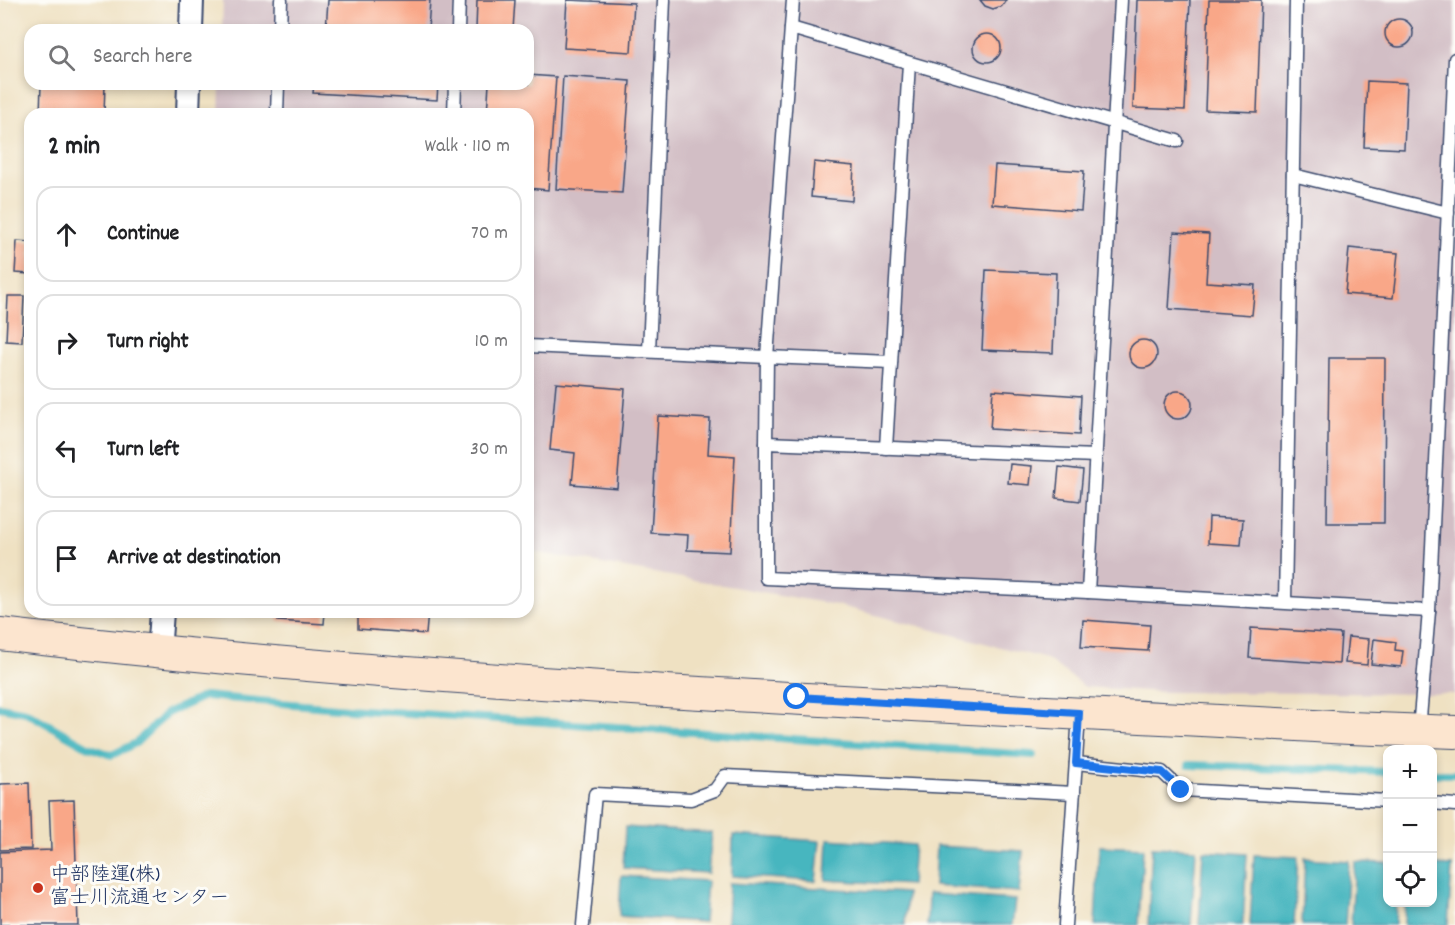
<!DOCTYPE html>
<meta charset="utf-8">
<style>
body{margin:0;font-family:Dekko,"Klee One",sans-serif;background:#f2f2f2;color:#202124}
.controls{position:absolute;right:18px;bottom:18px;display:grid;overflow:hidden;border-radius:12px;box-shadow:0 3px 9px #0003}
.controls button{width:54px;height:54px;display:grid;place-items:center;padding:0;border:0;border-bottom:2px solid #e0e0e0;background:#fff;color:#202124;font:30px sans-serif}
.stop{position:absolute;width:18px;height:18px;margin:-14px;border:4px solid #1a73e8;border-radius:50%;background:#fff}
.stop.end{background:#1a73e8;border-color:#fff;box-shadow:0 2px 6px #0008}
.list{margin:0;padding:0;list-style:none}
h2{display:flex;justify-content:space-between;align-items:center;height:78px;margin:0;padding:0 24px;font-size:26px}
h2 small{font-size:20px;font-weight:400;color:#757577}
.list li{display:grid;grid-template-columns:39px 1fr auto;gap:18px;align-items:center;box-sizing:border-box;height:96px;margin:0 12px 12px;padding:0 12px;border:2px solid #e0e0e0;border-radius:18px}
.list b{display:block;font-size:22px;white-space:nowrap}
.list em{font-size:20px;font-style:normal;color:#757577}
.icon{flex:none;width:33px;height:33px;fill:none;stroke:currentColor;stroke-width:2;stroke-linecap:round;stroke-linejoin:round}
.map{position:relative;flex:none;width:1455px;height:925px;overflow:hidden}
.search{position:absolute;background:#fff;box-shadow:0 3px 9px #0003;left:24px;top:24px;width:510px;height:66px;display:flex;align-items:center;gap:15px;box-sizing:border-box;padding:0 21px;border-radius:18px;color:#757577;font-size:22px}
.panel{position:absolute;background:#fff;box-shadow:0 3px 9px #0003;left:24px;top:108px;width:510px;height:510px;border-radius:18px}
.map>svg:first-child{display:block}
</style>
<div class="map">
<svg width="1455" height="925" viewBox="0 0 1455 925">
<rect width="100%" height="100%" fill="#fdfcf7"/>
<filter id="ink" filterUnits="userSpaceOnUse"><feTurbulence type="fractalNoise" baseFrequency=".0167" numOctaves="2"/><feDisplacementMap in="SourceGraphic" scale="12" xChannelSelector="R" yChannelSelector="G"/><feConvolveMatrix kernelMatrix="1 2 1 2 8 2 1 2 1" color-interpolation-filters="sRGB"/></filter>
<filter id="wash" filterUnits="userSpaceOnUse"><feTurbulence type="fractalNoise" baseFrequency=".008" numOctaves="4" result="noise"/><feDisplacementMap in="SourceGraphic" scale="24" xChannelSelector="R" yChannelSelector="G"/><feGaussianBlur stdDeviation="1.35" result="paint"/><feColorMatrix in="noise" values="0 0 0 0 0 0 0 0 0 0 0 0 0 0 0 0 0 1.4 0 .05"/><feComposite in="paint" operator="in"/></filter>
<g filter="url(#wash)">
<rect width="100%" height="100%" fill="#efe1c2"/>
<!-- industrial -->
<polygon fill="#d2bec5" points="223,0 1455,0 1455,694 1163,692 1085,687 1047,659 836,605 528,551 528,114 219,114 220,84 528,84 528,30 222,30"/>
<!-- water -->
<g fill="#47b6bf" stroke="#31728e" stroke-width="1.5">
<polygon points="625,827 712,833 708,873 623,868"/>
<polygon points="733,835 820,841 816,881 732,876"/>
<polygon points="828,839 914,845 911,885 826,880"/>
<polygon points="936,846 1023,851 1019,892 934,886"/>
<polygon points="1099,846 1143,848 1139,925 1095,925"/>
<polygon points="1152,847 1196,849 1191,925 1148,925"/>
<polygon points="1203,851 1247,854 1243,925 1199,925"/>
<polygon points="1254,855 1298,857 1294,925 1250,925"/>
<polygon points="1305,858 1349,861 1345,925 1302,925"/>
<polygon points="1355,862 1387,863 1388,902 1396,903 1395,925 1351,925"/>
<polygon points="1433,865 1452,866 1448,925 1404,925 1405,903 1432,902"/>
<polygon points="621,876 707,881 704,922 619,916"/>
<polygon points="729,883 907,893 905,925 776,925 727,922"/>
<polygon points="928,894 1015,900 1012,925 927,925"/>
</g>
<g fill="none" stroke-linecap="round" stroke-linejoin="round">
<!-- stream -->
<g stroke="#47b6bf" stroke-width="8">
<polyline points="0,707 26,712 88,747 112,755 136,743 167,713 205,696 348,709 1033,755"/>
<polyline points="1189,765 1388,772"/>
<polyline points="1432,774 1455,774"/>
</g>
</g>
<g id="blocks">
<!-- building -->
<g fill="#f9a788">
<polygon points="328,0 430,0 428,30 326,30"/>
<polygon points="477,0 515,0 513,30 476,30"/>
<polygon points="567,0 634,3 631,52 564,48"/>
<polygon points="980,0 1006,0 1002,6 993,9 985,6"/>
<polygon points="1137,0 1190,0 1185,110 1133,108"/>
<polygon points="1209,0 1261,0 1257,112 1205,110"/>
<circle cx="1399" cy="33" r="14"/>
<circle cx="987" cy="48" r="14"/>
<polygon points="528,75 556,77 548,190 528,188 528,114 487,114 489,84 528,84"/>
<polygon points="563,76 630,81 622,193 556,189"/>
<polygon points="1367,81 1407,83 1404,149 1364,147"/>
<polygon points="41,84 105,84 104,114 40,114"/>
<polygon points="314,84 438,84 437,100 313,93"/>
<polygon points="814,162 854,166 852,201 811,197"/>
<polygon points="995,165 1084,171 1081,211 992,204"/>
<polygon points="1174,232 1209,234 1206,282 1255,285 1252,315 1169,309"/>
<polygon points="17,241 30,242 30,274 15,273"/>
<polygon points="1349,248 1398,253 1393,298 1345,294"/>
<polygon points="986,270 1056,273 1053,353 982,350"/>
<polygon points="8,296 24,296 22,342 6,341"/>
<circle cx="1143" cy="354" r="14"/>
<polygon points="1329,358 1385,358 1384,523 1327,523"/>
<polygon points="556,383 625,389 617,488 572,484 575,453 550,450"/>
<polygon points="993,390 1081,396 1079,435 990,429"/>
<circle cx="1178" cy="405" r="14"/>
<polygon points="658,416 710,419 708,454 735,456 730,552 687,550 688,535 651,533"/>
<polygon points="1010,464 1032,466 1030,485 1008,483"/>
<polygon points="1059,467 1083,470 1080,501 1056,498"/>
<polygon points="1209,517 1243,519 1241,545 1208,543"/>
<polygon points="280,612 325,612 324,624 278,621"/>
<polygon points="358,612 428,612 426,634 358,629"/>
<polygon points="1083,620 1150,625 1148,651 1081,647"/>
<polygon points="1251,628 1341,634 1339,664 1249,658"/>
<polygon points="1348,637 1369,639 1367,665 1345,663"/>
<polygon points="1374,639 1396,642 1395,650 1403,651 1401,667 1371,664"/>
<polygon points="29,783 31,849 0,850 0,784"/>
<polygon points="74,800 78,925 0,925 0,852 51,850 49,801"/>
</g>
</g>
</g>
<g filter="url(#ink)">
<use href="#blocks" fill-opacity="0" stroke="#3b4a6d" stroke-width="1.5"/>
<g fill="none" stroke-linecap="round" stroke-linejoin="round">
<!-- lane casing -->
<g stroke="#3b4a6d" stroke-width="15">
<g id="lane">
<polyline points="1121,0 1088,592 1429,611"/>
<polyline points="791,28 1177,141"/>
<polyline points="280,30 281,0"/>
<polyline points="458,30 459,0"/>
<polyline points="277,114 278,84"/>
<polyline points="454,114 455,84"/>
<polyline points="1293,175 1448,213"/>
<polyline points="528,346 767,357 793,0"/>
<polyline points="649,351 664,0"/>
<polyline points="766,443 767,357 891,362"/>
<polyline points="886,448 909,63"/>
<polyline points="1088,592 766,578 766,443 1096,456"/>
<polyline points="1285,602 1296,0"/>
<polyline points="1419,730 1429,611 1455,59"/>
<polyline points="1076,763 1162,772 1181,790 1388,801"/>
<polyline points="1432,803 1455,805"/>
<polyline points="583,925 595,794 691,799 715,790 725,776 1074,793"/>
<polyline points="1065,925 1079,715"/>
</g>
</g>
<!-- street casing -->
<g stroke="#3b4a6d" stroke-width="26">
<g id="street">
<polyline points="191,30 192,0"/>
<polyline points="188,114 189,84"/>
<polyline points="159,653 162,612"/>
</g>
</g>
<!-- secondary casing -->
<g stroke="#3b4a6d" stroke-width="34">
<path id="secondary" d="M0 634C448 687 900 703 1350 728L1455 732"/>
</g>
<!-- lane -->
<use href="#lane" stroke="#fff" stroke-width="12"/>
<!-- street -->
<use href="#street" stroke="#fff" stroke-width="22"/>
<!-- secondary -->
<use href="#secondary" stroke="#fce5cf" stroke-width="32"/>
</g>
</g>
<g fill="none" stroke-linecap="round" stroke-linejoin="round" filter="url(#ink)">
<!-- route -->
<polyline stroke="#1a73e8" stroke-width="8" points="797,697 1079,713 1076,763 1162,772 1181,790"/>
</g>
<!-- markers -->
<circle fill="#c8321e" stroke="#fdfcf7" stroke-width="2" cx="38" cy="888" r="6"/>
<g text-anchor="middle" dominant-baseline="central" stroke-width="6" stroke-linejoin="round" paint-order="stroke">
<!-- poi labels -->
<g font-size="20" fill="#1b2f5e" stroke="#fdfcf7" text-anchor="start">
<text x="50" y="876">中部陸運(株)<tspan x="50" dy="23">富士川流通センター</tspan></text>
</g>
</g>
</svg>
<div class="controls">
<button>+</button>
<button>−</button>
<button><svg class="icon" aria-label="locate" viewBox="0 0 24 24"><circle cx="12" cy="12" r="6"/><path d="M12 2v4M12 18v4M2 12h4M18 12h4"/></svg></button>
</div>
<div class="stop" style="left:797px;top:697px"></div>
<div class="stop end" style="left:1181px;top:790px"></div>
<div class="search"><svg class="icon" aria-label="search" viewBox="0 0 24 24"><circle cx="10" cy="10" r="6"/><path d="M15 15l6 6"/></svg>Search here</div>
<section class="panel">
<h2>2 min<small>Walk · 110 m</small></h2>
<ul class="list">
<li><svg class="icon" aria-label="ahead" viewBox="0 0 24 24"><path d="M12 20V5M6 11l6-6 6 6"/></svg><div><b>Continue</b></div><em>70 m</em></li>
<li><svg class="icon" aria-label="right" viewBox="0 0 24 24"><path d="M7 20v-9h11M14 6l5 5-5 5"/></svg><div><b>Turn right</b></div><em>10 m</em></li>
<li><svg class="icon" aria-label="left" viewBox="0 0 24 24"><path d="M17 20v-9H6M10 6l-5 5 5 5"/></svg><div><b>Turn left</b></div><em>30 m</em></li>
<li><svg class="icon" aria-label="arrive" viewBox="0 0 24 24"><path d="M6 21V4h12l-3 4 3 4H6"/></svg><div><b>Arrive at destination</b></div></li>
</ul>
</section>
</div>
